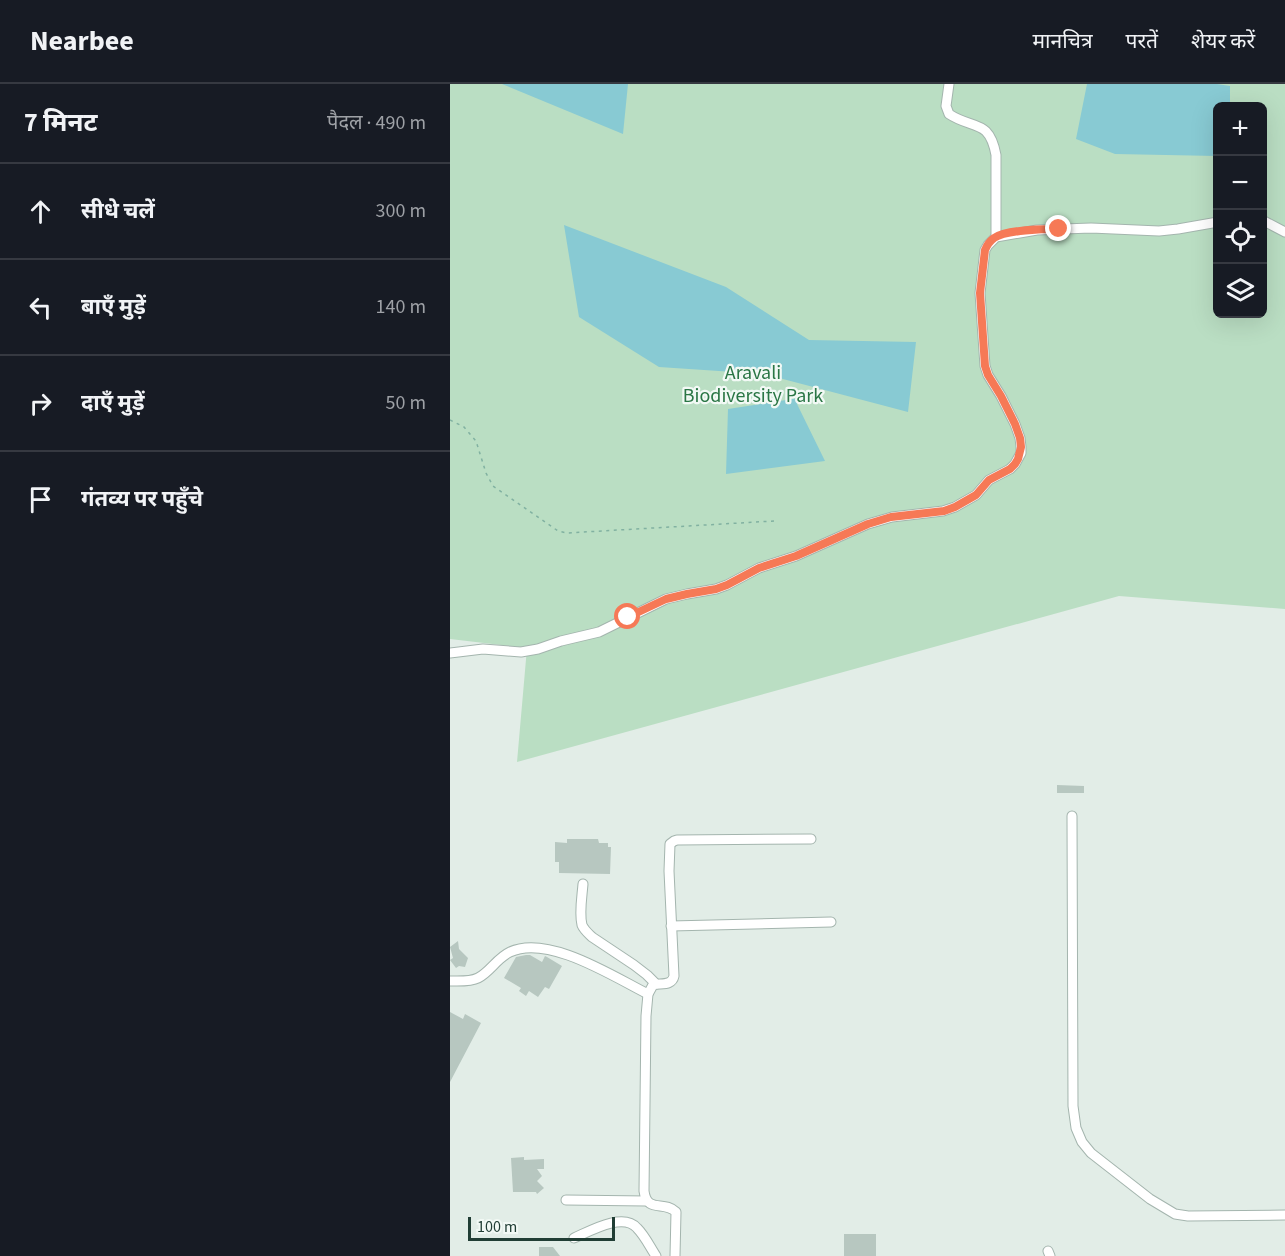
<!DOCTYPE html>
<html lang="hi">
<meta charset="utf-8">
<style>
body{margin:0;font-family:"Source Sans 3","Noto Sans Devanagari",sans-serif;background:#20242c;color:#f1f3f6}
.controls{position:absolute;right:18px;top:18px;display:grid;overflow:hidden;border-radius:9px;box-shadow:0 6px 24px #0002}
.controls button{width:54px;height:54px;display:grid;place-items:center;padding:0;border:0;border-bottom:2px solid #363941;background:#171b24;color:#f1f3f6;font:30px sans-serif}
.scale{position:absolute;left:18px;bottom:15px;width:147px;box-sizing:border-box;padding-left:6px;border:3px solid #213e35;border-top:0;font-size:16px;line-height:21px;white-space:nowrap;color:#213e35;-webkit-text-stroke:4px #f2f9f5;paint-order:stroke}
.stop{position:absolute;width:18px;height:18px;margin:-14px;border:4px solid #f67956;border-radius:50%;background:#fff}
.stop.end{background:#f67956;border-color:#fff;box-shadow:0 2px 6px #0008}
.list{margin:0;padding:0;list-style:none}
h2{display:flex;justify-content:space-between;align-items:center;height:78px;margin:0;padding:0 24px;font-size:26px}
h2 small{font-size:20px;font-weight:400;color:#9ea1a6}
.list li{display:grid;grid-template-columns:39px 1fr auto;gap:18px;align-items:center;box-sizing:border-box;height:96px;padding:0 24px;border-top:2px solid #363941}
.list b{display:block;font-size:22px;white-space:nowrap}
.list em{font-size:20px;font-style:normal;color:#9ea1a6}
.icon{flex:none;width:33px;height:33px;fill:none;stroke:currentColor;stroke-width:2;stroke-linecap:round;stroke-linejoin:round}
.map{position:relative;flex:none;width:835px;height:1172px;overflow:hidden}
header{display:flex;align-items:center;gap:36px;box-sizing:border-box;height:84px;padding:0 30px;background:#171b24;border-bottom:2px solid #363941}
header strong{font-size:28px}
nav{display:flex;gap:33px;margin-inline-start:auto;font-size:21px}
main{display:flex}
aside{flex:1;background:#171b24}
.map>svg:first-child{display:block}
</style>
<header>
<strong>Nearbee</strong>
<nav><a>मानचित्र</a><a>परतें</a><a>शेयर करें</a></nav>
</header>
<main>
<aside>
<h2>7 मिनट<small>पैदल · 490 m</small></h2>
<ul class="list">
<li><svg class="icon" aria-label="ahead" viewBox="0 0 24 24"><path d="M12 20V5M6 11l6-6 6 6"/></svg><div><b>सीधे चलें</b></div><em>300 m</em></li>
<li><svg class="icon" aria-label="left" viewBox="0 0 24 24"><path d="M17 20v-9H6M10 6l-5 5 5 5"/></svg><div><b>बाएँ मुड़ें</b></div><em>140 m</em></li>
<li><svg class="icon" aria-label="right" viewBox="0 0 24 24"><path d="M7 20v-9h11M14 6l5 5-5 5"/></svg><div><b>दाएँ मुड़ें</b></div><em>50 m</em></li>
<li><svg class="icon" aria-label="arrive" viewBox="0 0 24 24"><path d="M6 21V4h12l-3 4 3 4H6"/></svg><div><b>गंतव्य पर पहुँचे</b></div></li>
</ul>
</aside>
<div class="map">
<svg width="835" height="1172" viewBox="0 0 835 1172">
<rect width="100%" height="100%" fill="#e2ede7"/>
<!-- green -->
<path fill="#badec3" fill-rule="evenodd" d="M0 0H835V525L669 512 67 678 77 564 0 555ZM768 22H812V230H768Z"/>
<!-- water -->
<g fill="#88cad3">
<polygon points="52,0 178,0 173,50"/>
<polygon points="637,0 767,0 780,2 780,22 768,22 767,72 665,70 626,55"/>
<polygon points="114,141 276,203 359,256 466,258 458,328 314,290 209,283 129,233"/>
<polygon points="349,314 347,320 375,377 276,390 278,325"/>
</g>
<!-- building -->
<g fill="#b7c7c0">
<polygon points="607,701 634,702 634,709 607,709"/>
<polygon points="117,755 148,755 149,759 158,759 158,763 161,763 160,790 109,789 109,778 105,778 105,758 117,759"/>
<polygon points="8,857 9,865 18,874 15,883 9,882 6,884 0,876 3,874 0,863"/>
<polygon points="76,871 80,871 92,878 95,872 97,873 112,882 99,905 95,903 88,913 79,907 76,912 69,907 71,904 54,894 66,873"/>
<polygon points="0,928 13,935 15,930 31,939 0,998"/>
<polygon points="74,1073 74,1076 94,1075 94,1085 87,1085 92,1092 87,1097 94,1104 87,1110 86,1108 63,1108 61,1074"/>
<rect x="394" y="1150" width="32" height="22"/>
<polygon points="89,1163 103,1163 110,1172 89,1172"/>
</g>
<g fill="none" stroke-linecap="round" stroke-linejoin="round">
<!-- minor casing -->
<g stroke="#a4b5ae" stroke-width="11">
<g id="minor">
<path d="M499 0 496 22 499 30C523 46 539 34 546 71V153"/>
<polyline points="812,136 835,148"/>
<polyline points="0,569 33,565 71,568 88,565 111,557 149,548 216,515 237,510 266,505 277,501 309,484 346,472 418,440 442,433 493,427 505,423 526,411 539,396 560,385 565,380 571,369 571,363 570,354 565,340 551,312 538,291 535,282 530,209 535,166 538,161 546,153 587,146 641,144 709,147 728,145 768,138"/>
<polyline points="622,732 623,1022 626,1044 632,1058 641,1069 700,1115 725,1130 738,1132 835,1131"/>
<path d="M133 800C132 813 129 829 132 841 134 846 139 850 142 853L184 881 197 891 206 900"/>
<polyline points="221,842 381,838"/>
<path d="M0 897C8 897 20 898 28 894 40 888 47 874 60 868 98 850 164 893 198 910"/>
<polyline points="116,1116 196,1117"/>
<path d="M124 1154C140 1147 173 1128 187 1144 195 1152 200 1163 206 1172"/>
<polyline points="598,1167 600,1172"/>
<path d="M225 1172 226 1128C214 1116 197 1130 194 1107L196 932 198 910 203 901C211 899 222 902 224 892L219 787 220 760 224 757 227 756 361 755"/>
</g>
</g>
<!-- path -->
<polyline stroke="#81b1a1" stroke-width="1.5" stroke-dasharray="3 4.5" stroke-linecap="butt" points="0,336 14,343 26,357 36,389 43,402 108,447 117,449 324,437"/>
<!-- minor -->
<use href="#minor" stroke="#fff" stroke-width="9"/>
</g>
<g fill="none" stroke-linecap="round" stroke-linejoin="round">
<!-- route -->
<path stroke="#f67956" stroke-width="8" d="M178 533 216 515 237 510 266 505 277 501 309 484 346 472 418 440 441 433 494 427 505 423 526 411 539 396 560 385 565 380 568 375 571 363 570 354 565 340 551 312 538 291 535 282 530 209 535 166C537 161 540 157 544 154 556 146 594 145 609 145"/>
</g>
<g text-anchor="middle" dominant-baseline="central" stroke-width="4.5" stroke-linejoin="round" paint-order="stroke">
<!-- park labels -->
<g font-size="20" fill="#2a7645" stroke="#f2f9f5">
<text x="303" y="289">Aravali<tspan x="303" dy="23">Biodiversity Park</tspan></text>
</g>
</g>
</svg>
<div class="controls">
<button>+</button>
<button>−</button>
<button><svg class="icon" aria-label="locate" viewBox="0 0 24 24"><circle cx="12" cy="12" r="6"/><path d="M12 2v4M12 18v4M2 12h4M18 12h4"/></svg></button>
<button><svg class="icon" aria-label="layers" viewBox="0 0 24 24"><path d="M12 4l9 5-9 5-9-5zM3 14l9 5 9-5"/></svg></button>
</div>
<div class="scale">100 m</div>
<div class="stop" style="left:178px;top:533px"></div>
<div class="stop end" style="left:609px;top:145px"></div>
</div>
</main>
